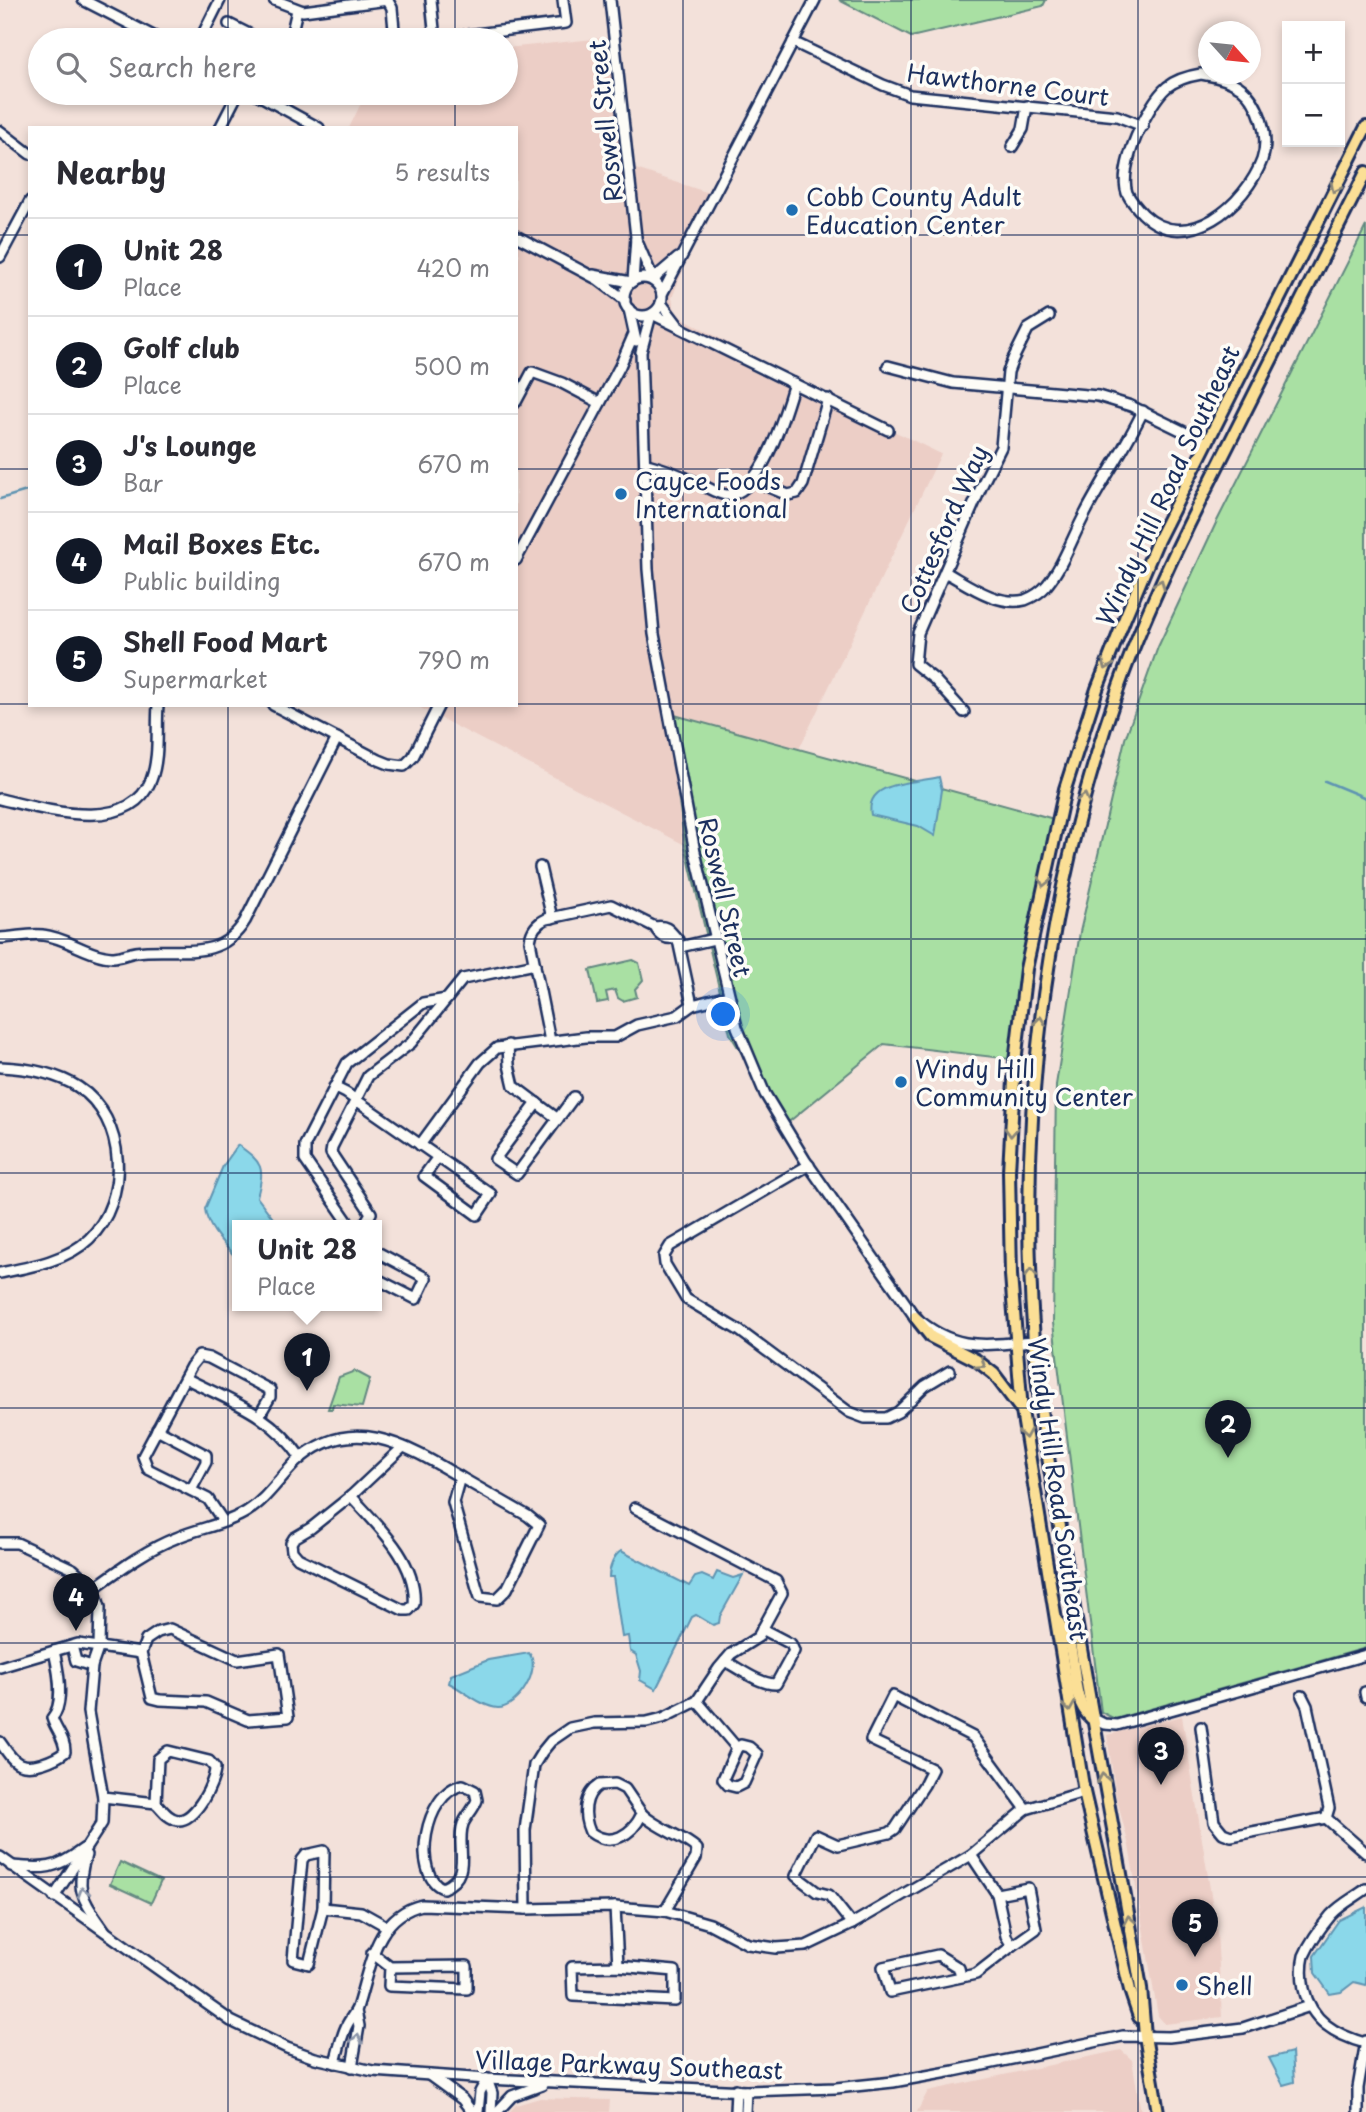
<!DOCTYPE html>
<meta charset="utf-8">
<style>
body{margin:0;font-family:"Playpen Sans",sans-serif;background:#f7f7f7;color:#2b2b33}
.controls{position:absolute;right:21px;top:21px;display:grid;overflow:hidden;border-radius:0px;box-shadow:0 4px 10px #0003}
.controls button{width:63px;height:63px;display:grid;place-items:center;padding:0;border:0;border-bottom:2px solid #e1e1e2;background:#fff;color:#2b2b33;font:35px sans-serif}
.compass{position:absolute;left:1198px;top:21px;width:63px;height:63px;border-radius:50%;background:#fff;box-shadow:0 4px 10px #0003;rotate:117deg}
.you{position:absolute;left:724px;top:1015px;width:24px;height:24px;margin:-18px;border:5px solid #fff;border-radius:50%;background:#1a73e8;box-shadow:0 0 0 10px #1a73e833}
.badge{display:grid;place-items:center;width:46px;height:46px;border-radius:50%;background:#111827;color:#fff;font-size:23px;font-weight:700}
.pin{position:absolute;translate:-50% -58px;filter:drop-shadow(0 2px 4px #0008)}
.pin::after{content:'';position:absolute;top:37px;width:24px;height:21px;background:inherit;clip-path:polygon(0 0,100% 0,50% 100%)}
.popup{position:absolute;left:232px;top:1220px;width:150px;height:91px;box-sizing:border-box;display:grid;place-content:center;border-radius:0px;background:#fff;filter:drop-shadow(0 2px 5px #0005);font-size:23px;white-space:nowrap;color:#7c7c81}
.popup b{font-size:26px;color:#2b2b33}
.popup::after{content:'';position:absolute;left:50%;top:100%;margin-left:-14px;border:14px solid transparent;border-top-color:#fff}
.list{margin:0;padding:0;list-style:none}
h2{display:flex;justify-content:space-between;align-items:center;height:91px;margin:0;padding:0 28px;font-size:30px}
h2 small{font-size:23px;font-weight:400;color:#7c7c81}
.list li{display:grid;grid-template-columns:46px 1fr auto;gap:21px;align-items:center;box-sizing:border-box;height:98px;padding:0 28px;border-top:2px solid #e1e1e2}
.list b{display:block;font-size:26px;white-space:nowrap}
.list p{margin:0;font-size:23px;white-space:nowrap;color:#7c7c81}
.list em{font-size:23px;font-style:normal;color:#7c7c81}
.icon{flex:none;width:38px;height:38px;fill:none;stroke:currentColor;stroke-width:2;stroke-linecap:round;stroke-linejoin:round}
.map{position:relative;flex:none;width:1366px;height:2112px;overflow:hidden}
.search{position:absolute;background:#fff;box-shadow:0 4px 10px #0003;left:28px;top:28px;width:490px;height:77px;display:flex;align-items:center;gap:18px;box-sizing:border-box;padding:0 24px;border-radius:38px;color:#7c7c81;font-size:26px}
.panel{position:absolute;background:#fff;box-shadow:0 4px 10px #0003;left:28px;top:126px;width:490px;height:581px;border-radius:0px}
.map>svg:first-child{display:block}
</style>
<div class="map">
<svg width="1366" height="2112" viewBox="0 0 1366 2112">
<rect width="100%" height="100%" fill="#f3e1da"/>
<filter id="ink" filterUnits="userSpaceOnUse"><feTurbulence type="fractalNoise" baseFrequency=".0143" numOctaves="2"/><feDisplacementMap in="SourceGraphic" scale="14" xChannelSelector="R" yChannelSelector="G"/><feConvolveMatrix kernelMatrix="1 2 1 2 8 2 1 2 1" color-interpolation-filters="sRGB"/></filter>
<g filter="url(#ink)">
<!-- built -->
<g fill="#eccec6">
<polygon points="614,37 630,167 712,194 672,298 676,314 828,399 941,454 799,749 667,713 685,845 415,705 516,705 516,261 520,254 516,252 516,128 349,128 366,93 506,93 506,48"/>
<polygon points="1182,1716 1217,1932 1222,2017 1165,2024 1158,2016 1129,1846 1116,1796 1107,1735"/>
<polygon points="1121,2050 1132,2060 1141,2112 917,2112 928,2091"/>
<polygon points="540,2098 610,2100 609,2112 509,2112 516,2105"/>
</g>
<!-- green -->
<g fill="#a9e0a3" stroke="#628880" stroke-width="2">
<polygon points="839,0 1046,0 1043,6 911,37"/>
<polygon points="1366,226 1366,1648 1115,1719 1101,1712 1053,1323 1056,1085 1080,932 1125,739 1158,647 1216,523"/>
<polygon points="667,713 1054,819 1023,952 1010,1059 884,1044 785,1125 730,1034 685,845"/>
<polygon points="633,960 639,963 643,980 635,989 637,997 623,1001 618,998 615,990 606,992 608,1001 597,1003 590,970"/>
<polygon points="355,1371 370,1379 362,1407 333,1404 332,1409 328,1409 339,1377"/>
<polygon points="120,1862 161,1881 151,1903 110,1884"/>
</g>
<!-- water -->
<g fill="#8bd8ea" stroke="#5e94b2" stroke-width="2">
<path d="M939 777 942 790 935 836 918 826 871 815C864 780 917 783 939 777Z"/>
<path d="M238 1145C263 1163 265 1167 257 1197L278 1225H237V1259C225 1245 207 1228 205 1209L223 1166Z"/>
<path d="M621 1551 689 1586 695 1577 702 1575 713 1580 717 1572 733 1578 743 1575 720 1616 719 1623 713 1625 696 1615 692 1617 656 1689 640 1680 641 1671 636 1655 630 1651 628 1636 622 1637 613 1577H609C609 1568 614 1555 621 1551Z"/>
<path d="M529 1653C542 1669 518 1708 498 1708 482 1707 463 1690 449 1683L451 1675 488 1660Z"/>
<polygon points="1366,1907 1366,1985 1354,1982 1341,1992 1330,1994 1315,1973 1314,1956 1339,1920"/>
<polygon points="1292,2052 1294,2082 1283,2085 1269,2058"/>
</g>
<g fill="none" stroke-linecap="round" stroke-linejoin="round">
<!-- stream -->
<g stroke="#5e94b2" stroke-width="2.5">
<polyline points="0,499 30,490"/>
<polyline points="1325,781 1366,798"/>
</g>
<!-- minor casing -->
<g stroke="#1b2f5e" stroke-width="14">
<g id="minor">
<polyline points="83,0 161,40"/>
<polyline points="274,0 303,11 388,0"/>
<polyline points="431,0 435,39 566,23 563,0"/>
<polyline points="610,0 636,237 633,281"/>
<polyline points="388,1 392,8 395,40"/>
<polyline points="229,24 261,40"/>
<polyline points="200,40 220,0"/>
<polyline points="290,40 297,10"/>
<polyline points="793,42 883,85 910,95 1117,116 1143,126"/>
<path d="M1201 74C1215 76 1229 79 1241 88 1260 103 1270 137 1262 160 1246 204 1187 256 1143 214 1137 208 1131 201 1127 193 1118 167 1147 104 1167 87 1177 79 1189 76 1201 74Z"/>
<polyline points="255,93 319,128"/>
<polyline points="220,128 238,93"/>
<polyline points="0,131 30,154"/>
<polyline points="1012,147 1023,129 1027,106"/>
<polyline points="516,236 597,279 625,300"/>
<polyline points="636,239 654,281"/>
<polyline points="0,257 30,201"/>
<polyline points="593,275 631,282"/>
<circle cx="643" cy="297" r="19"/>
<polyline points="654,281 658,275 678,258"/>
<polyline points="662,294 815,0"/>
<polyline points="661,303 677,324"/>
<polyline points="629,309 636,341"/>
<polyline points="652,314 888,430"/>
<path d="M651 315 641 352 648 569 654 634 695 852 737 1027 765 1094 805 1160 915 1317C955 1352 985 1345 1034 1341"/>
<polyline points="888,366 953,383 1098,396 1131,406 1207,443"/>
<polyline points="516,402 532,372 562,383 600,403"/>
<path d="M646 464C666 468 684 477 702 485 710 489 720 495 727 495 762 495 786 410 794 383"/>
<polyline points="752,480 788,495 797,493 803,484 828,399"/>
<polyline points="516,560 620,366 633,336"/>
<path d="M945 572C967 584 998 607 1025 600 1033 597 1041 592 1047 585 1064 564 1072 538 1085 514 1103 479 1126 447 1143 411"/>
<polyline points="273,705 379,760 389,764 404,766 413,757 439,705"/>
<polyline points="964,712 934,679 915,664 918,633 983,483 1001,447 1008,372 1013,359 1028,329 1049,316"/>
<path d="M0 799C43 809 129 836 151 780 160 757 156 729 158 705"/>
<polyline points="540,867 552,918"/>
<path d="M655 927C668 924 671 933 678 940L692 1005"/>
<path d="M0 938C14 938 29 933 43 935 64 937 83 952 104 956 117 959 124 954 136 952 176 946 219 964 245 921L337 738"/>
<polyline points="680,947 714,939"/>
<path d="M550 1041 530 941C531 931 537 923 546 919L611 905 655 927C659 935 667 941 675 937"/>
<polyline points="508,1045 509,1065 514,1086 558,1119"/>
<path d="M0 1067C25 1068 56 1073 78 1087 127 1118 130 1200 89 1239 66 1261 30 1267 0 1273"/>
<polyline points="334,1087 346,1093 491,1194 477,1215 424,1176 438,1157"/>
<polyline points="537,1103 495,1159 517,1174 574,1097"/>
<polyline points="420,1145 480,1063 497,1048 586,1037 615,1037 637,1025 677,1016 692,1005 728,996"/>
<polyline points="809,1165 670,1246 664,1256 665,1264 686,1299 740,1331 849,1412 865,1418 886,1418 898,1412 925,1386 950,1371"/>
<polyline points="350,1225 305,1160 305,1145 347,1063 423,1003 447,999"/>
<polyline points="364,1225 371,1213 331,1153 332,1147 368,1076 411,1043 463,979 535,964"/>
<polyline points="377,1252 426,1278 416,1299 377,1279"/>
<path d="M185 1378C232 1402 270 1413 301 1458"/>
<polyline points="157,1429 206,1455 206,1462 191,1490"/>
<polygon points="460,1477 528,1516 539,1525 507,1589 497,1599 480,1597 477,1588 453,1502"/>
<path d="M351 1496C377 1525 418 1562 414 1604L409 1610H403L298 1558 292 1551 291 1543 294 1538 311 1528Z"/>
<polyline points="351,1496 403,1447"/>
<polyline points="223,1521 208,1499 148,1469 143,1456 191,1366 199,1356 209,1358 270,1390 270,1397 259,1416"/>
<polyline points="0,1543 17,1543 73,1569 94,1588 100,1607 99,1646 92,1666 88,1712 103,1797 102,1823 54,1897"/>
<path d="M94 1588C119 1570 147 1549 176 1538 198 1528 225 1525 246 1512 266 1500 279 1479 295 1463 350 1411 406 1445 460 1477"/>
<polygon points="170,1629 237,1660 279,1654 288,1717 248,1720 206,1702 160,1700 152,1698 141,1653 146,1640 158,1632"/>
<polyline points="72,1646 76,1661 92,1666"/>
<polyline points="54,1651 78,1644 141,1653"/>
<path d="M725 1661C740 1669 759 1684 776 1684L794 1651 791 1644 762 1629"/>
<path d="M0 1667 54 1651C58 1668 65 1704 52 1718 56 1731 65 1738 65 1752 55 1760 33 1769 20 1764 12 1761 5 1749 0 1742"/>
<polyline points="1365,1692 1366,1697"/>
<polyline points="1302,1696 1307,1706 1329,1808 1326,1818 1366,1853"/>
<polyline points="697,1701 737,1748"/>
<polyline points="1092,1718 1104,1724 1117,1725 1366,1655"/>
<polyline points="1201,1727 1214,1822 1223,1833 1231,1836 1326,1818"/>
<polygon points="741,1745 749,1747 757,1754 744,1783 736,1787 728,1785 723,1779 737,1748"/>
<path d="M168 1751 209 1761 215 1768C215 1783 195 1821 178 1820 168 1819 162 1809 156 1803L158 1759Z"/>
<path d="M615 1784 625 1789 642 1814C632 1835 611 1848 590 1832 583 1816 583 1795 599 1785Z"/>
<path d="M463 1785 475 1791 477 1800C474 1809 467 1815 463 1824 455 1846 474 1875 443 1888 411 1876 424 1792 463 1785Z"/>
<polyline points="103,1797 156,1803"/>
<path d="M642 1814C659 1830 684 1836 697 1849L696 1858 665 1911"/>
<polygon points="324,1851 323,1908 309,1964 293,1960 302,1860 306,1855"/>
<path d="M86 1855C74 1893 84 1900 105 1931"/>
<polyline points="0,1857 231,2021 287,2048 315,2058 373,2071 487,2079 746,2091 836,2088 893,2082 954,2071 1123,2036 1169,2037 1243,2028 1310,2006"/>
<path d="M11 1866C45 1869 55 1870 83 1849"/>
<polyline points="997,1894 1028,1888 1036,1929 1012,1946"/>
<polyline points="615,1907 618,1966 675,1971 675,2001 573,1996 572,1967 618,1966"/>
<polyline points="323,1908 361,1912 386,1926"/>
<polyline points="526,1909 525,1830 534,1765 542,1752 551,1741 570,1728 594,1723 647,1722 663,1718 697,1701 719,1668 731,1654 758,1637 782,1593 776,1581 635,1508"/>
<polyline points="852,1924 829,1895 817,1892 796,1876 816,1835 838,1845 889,1833 895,1829 924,1785 932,1769 871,1740 893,1696 973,1737 1026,1809"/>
<polyline points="372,1953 390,1967 467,1966 467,1989 389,1986 390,1967"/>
<polyline points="961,1977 959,1968 938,1955 883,1967 890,1992 976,1974 1012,1946 1006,1936 997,1894 971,1855"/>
<path d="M1365 2043C1336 2035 1311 2021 1304 1989 1302 1978 1301 1968 1304 1956 1310 1942 1321 1927 1331 1915 1341 1904 1354 1898 1366 1889"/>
<path d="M335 2063C338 2051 341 2038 346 2027 349 2020 354 2015 357 2008 370 1969 374 1916 422 1905L526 1909 615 1907 665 1911 710 1924 748 1944 776 1948 806 1946 852 1924 971 1855 1026 1809 1084 1792"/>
<polyline points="352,2067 359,2026 356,2011"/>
<polyline points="429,2075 462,2099 472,2112"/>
<polyline points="487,2079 492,2093 491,2112"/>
<polyline points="478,2112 480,2092 487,2079"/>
<polyline points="497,2112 512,2096 542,2085"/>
<polyline points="735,2112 736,2089"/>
<polyline points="745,2112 746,2091"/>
<polyline points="1358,2112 1358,2088 1366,2041"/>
</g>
</g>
<!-- major casing -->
<g stroke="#1b2f5e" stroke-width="16">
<g id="major">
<polyline points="915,1317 931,1337 976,1360 994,1374 1019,1407"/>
<path d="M1059 1623C1062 1629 1067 1636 1069 1643 1077 1668 1071 1700 1091 1718"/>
<polyline points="1139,2017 1130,1990 1084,1792 1022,1411 1011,1275 1009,1171 1015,1062 1026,969 1065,789 1097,689 1125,618 1158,540 1366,127"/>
<path d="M1158 2112 1145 2036 1141 1988C1117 1847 1090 1707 1067 1566 1054 1492 1039 1416 1034 1341 1017 1118 1045 897 1119 686 1149 602 1189 523 1229 444 1275 353 1320 263 1366 172"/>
</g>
</g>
<!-- minor -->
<use href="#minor" stroke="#fdfcf7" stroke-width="9"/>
<!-- major -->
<use href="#major" stroke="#fbdf96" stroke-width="10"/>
</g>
<!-- one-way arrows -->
<defs><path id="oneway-chevron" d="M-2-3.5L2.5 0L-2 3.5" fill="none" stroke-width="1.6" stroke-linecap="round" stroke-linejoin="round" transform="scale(1.75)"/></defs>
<g stroke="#8b877a">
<use href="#oneway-chevron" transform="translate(1335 188) rotate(117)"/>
<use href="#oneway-chevron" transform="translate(1160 584) rotate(-66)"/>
<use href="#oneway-chevron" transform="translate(1107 665) rotate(111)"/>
<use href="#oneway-chevron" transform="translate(1084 798) rotate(-75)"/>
<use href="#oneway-chevron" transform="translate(1044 882) rotate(103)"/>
<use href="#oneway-chevron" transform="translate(1040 1021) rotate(-83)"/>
<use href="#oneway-chevron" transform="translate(1011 1132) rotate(93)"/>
<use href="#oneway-chevron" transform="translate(1031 1273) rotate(-92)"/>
<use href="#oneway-chevron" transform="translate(981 1364) rotate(34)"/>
<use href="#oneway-chevron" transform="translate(1025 1434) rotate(81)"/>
<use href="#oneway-chevron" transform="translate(1069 1707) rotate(82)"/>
<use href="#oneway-chevron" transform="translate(1103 1778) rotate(-100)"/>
<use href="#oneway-chevron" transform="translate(1129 1920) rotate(-100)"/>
</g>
<g stroke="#8c96aa">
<use href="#oneway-chevron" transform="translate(83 1892) rotate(-107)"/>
<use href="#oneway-chevron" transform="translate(357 2039) rotate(-79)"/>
</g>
</g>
<!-- grid -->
<path fill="none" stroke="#1b2f5e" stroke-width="2" stroke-opacity="0.55" d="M228 0V40M455 0V40M683 0V2112M911 0V2112M1138 0V2112M228 93V128M455 93V128M0 235H30M516 235H1366M0 469H30M516 469H1366M0 704H30M516 704H1366M228 705V2112M455 705V2112M0 939H1366M0 1173H1366M0 1408H1366M0 1643H1366M0 1877H1366"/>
<!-- markers -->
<g fill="#1f6fb2" stroke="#fdfcf7" stroke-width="2.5">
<circle cx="792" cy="210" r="7"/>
<circle cx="621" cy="494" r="7"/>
<circle cx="901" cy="1082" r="7"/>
<circle cx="1182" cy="1985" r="7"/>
</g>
<g text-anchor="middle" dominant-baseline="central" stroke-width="7" stroke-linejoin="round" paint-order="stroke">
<!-- street labels -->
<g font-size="24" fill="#1b2f5e" stroke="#fdfcf7">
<text transform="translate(1008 84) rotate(7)">Hawthorne Court</text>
<text transform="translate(604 121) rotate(-96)">Roswell Street</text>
<text transform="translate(1167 485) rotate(-65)">Windy Hill Road Southeast</text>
<text transform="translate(943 529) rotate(-66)">Cottesford Way</text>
<text transform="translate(726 897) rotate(77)">Roswell Street</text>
<text transform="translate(1059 1489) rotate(82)">Windy Hill Road Southeast</text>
<text transform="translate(629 2064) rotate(2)">Village Parkway Southeast</text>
</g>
<!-- poi labels -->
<g font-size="24" fill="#1b2f5e" stroke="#fdfcf7" text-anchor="start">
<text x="806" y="196">Cobb County Adult<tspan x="806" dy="28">Education Center</tspan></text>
<text x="635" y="480">Cayce Foods<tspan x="635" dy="28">International</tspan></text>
<text x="915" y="1068">Windy Hill<tspan x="915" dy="28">Community Center</tspan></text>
<text x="1196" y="1985">Shell</text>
</g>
</g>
</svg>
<div class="controls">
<button>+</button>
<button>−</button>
</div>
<svg class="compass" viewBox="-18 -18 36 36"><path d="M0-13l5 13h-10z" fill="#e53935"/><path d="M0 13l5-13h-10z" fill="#7c7c81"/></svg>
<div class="you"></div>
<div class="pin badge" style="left:307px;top:1391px">1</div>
<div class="popup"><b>Unit 28</b>Place</div>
<div class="pin badge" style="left:1228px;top:1458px">2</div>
<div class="pin badge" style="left:1161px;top:1785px">3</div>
<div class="pin badge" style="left:76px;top:1631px">4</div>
<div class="pin badge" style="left:1195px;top:1957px">5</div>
<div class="search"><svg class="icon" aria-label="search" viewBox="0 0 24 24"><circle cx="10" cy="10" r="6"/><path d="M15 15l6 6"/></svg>Search here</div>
<section class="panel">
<h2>Nearby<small>5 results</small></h2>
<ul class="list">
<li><span class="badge">1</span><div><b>Unit 28</b><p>Place</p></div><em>420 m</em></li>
<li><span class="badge">2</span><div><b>Golf club</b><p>Place</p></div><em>500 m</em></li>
<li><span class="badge">3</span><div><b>J's Lounge</b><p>Bar</p></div><em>670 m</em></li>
<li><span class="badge">4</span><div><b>Mail Boxes Etc.</b><p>Public building</p></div><em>670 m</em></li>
<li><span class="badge">5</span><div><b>Shell Food Mart</b><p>Supermarket</p></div><em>790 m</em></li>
</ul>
</section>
</div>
